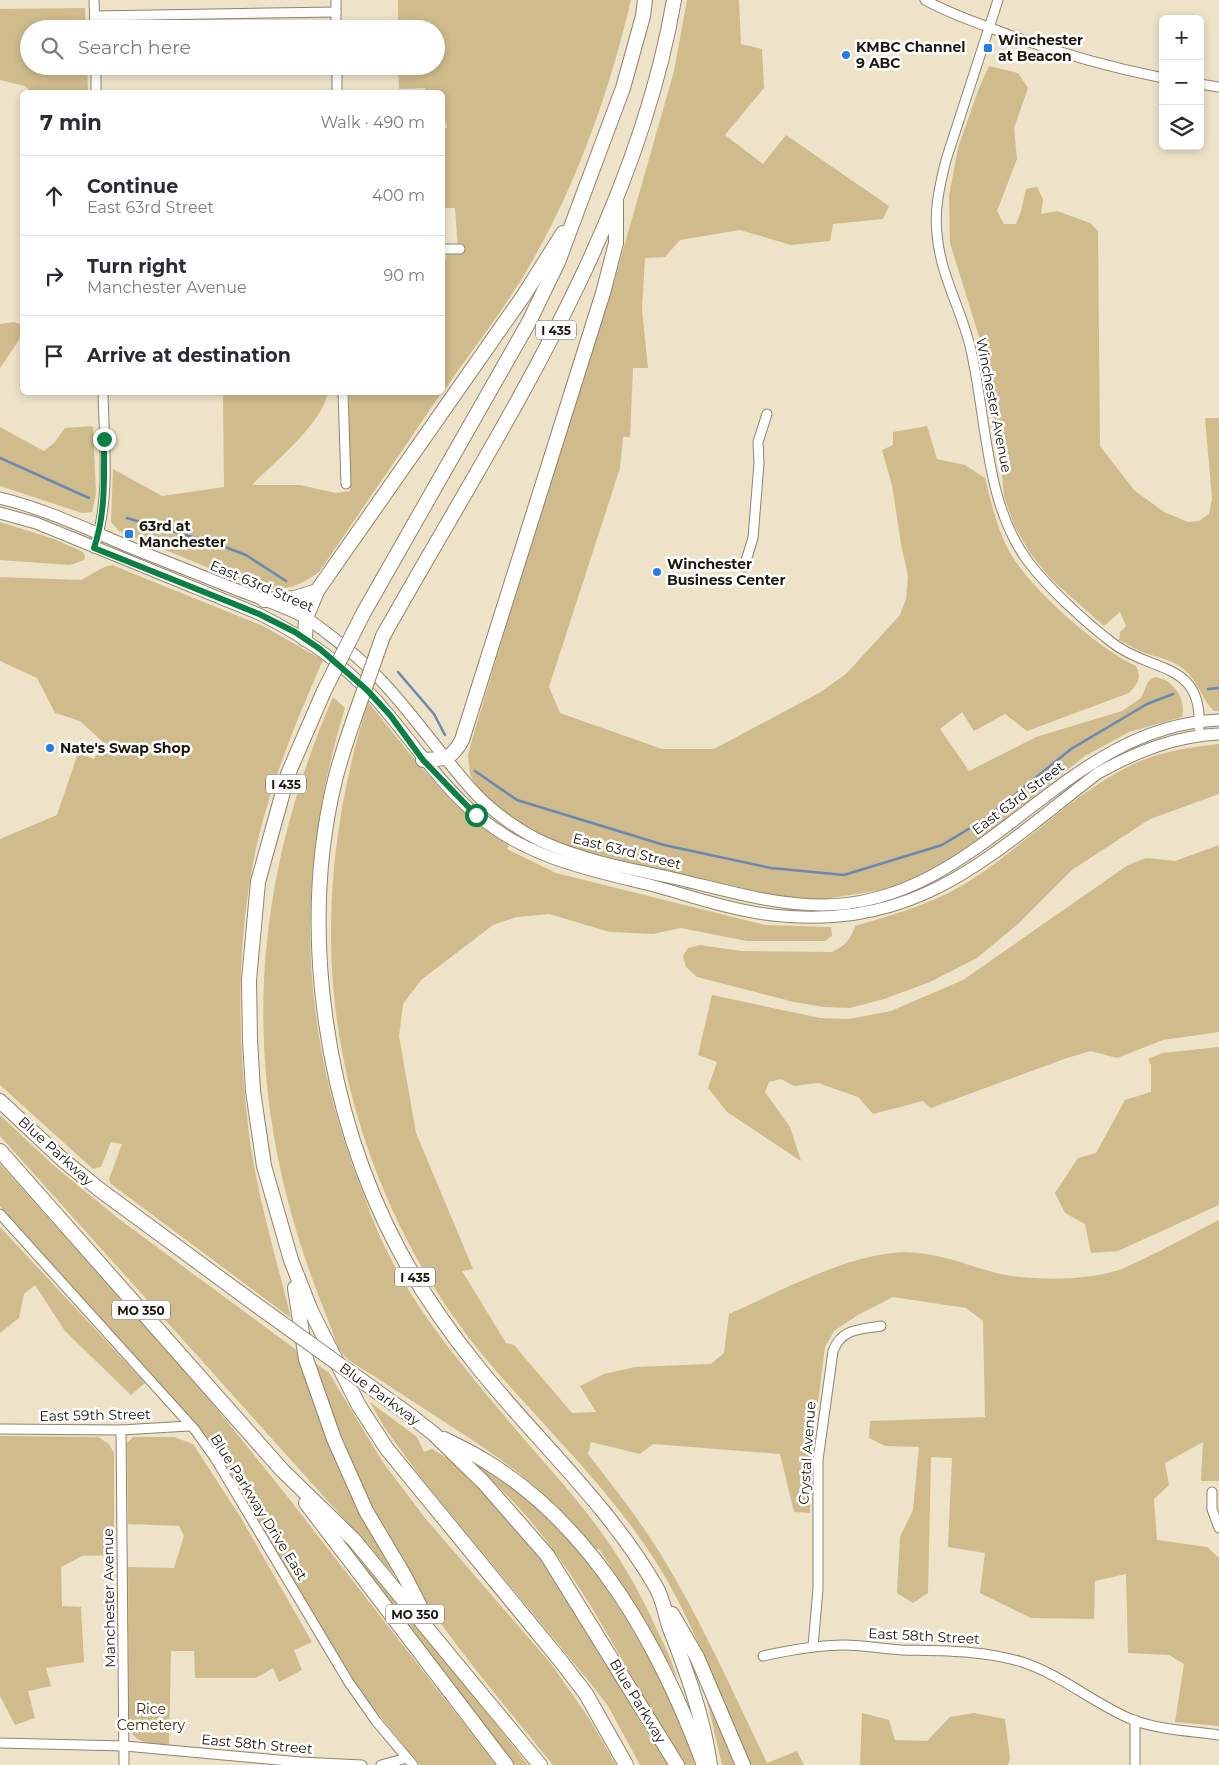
<!DOCTYPE html>
<meta charset="utf-8">
<style>
body{margin:0;font-family:Montserrat,sans-serif;background:#f2f2f3;color:#2b2b33}
.controls{position:absolute;right:15px;top:15px;display:grid;overflow:hidden;border-radius:8px;box-shadow:0 2px 8px #0003}
.controls button{width:45px;height:45px;display:grid;place-items:center;padding:0;border:0;border-bottom:1px solid #e1e1e2;background:#fff;color:#2b2b33;font:25px sans-serif}
.stop{position:absolute;width:15px;height:15px;margin:-11px;border:4px solid #0b8043;border-radius:50%;background:#fff}
.stop.end{background:#0b8043;border-color:#fff;box-shadow:0 1px 5px #0008}
.list{margin:0;padding:0;list-style:none}
h2{display:flex;justify-content:space-between;align-items:center;height:65px;margin:0;padding:0 20px;font-size:21px}
h2 small{font-size:16px;font-weight:400;color:#7c7c81}
.list li{display:grid;grid-template-columns:32px 1fr auto;gap:15px;align-items:center;box-sizing:border-box;height:80px;padding:0 20px;border-top:1px solid #e1e1e2}
.list b{display:block;font-size:19px;white-space:nowrap}
.list p{margin:0;font-size:16px;white-space:nowrap;color:#7c7c81}
.list em{font-size:16px;font-style:normal;color:#7c7c81}
.icon{flex:none;width:28px;height:28px;fill:none;stroke:currentColor;stroke-width:2;stroke-linecap:round;stroke-linejoin:round}
.map{position:relative;flex:none;width:1219px;height:1765px;overflow:hidden}
.search{position:absolute;background:#fff;box-shadow:0 2px 8px #0003;left:20px;top:20px;width:425px;height:55px;display:flex;align-items:center;gap:12px;box-sizing:border-box;padding:0 18px;border-radius:28px;color:#7c7c81;font-size:19px}
.panel{position:absolute;background:#fff;box-shadow:0 2px 8px #0003;left:20px;top:90px;width:425px;height:305px;border-radius:8px}
.map>svg:first-child{display:block}
</style>
<div class="map">
<svg width="1219" height="1765" viewBox="0 0 1219 1765">
<rect width="100%" height="100%" fill="#eee3c8"/>
<!-- green -->
<g fill="#cfbb8c">
<path d="M398 0H631C610 89 579 178 534 258 508 305 473 348 443 392V268L448 249H458L455 208H443V128H447L443 113 442 92H425V88L399 89 398 66H436V29H398Z"/>
<path d="M687 0H739L741 44 762 49 764 88 725 135 763 164 786 135 889 206 883 219 833 224 830 241 791 245 740 230 680 240 665 257 645 258 642 309 648 368H633L630 437H623L620 468 549 687 560 713 662 749H714L819 693 846 674 900 615 906 599 908 576 901 544 892 485 882 450 893 445V432L927 426 937 459 965 465 985 478C991 502 996 525 1007 547 1025 585 1098 649 1136 666 1142 678 1138 683 1129 693L1027 731 1005 714 974 731 962 712 940 729 969 771 1036 737 1122 711 1141 698 1148 682 1154 677C1173 678 1187 700 1182 717L1129 732 1085 756 980 839 931 870 889 889 818 900 789 899 687 877 569 847 537 835 507 814 478 790 470 774 468 755 474 733 552 474 610 296 674 71Z"/>
<polygon points="85,8 86,29 29,29 29,66 87,66 88,92 31,92 25,86 0,80 0,9"/>
<path d="M989 66 1018 73 1028 88 1014 128 1017 159 997 211 1004 224H1016L1021 211 1026 189 1037 187 1043 199 1041 214 1057 211 1090 223 1098 231 1100 446 1134 490 1164 512 1188 522 1199 521 1209 514 1212 499 1205 418H1219V711H1214C1203 701 1199 684 1188 673 1174 659 1157 658 1140 651 1133 648 1126 643 1119 640L1120 632 1126 626 1120 612 1104 626 1052 580 1030 553 1014 525 1004 496 1000 453 981 343 950 243 949 196 958 148 979 88Z"/>
<polygon points="14,322 22,325 19,340 0,368 0,324"/>
<path d="M442 392 319 572C295 589 284 591 255 587L119 531 111 522 113 469 162 496 224 487 223 393H328C321 425 275 461 252 485H300L336 493 350 491 349 393Z"/>
<polygon points="93,426 96,494 92,512 82,513 0,486 0,427 44,451 55,442 65,428"/>
<polygon points="0,522 54,539 83,552 85,556 84,560 70,565 0,560"/>
<path d="M112 565 263 626 323 660C297 719 270 785 256 848 236 942 237 1039 249 1134 257 1196 276 1257 291 1318L111 1184 109 1179 122 1144 111 1142 101 1167 93 1169 0 1085V839L57 815 78 753 94 759 104 743 80 721 55 713 37 678 0 661V577L81 580C92 575 100 567 112 565Z"/>
<path d="M333 697 345 708C295 872 298 1025 360 1185 369 1209 377 1233 389 1255 418 1313 461 1364 502 1413 533 1451 567 1486 596 1525 620 1557 640 1592 656 1628 664 1644 672 1660 677 1678L647 1623 599 1549H595C567 1517 535 1484 500 1459 459 1430 416 1404 374 1376 365 1370 348 1362 342 1353 336 1346 334 1334 330 1325 321 1302 312 1279 304 1255 240 1062 253 883 333 697Z"/>
<path d="M368 702C411 754 450 810 509 846L507 849 556 873 765 925 831 927 832 936 825 941H747L681 928 653 934 610 932 549 914 517 917 493 925 421 980 403 1004 399 1036 416 1133 473 1269 462 1271 506 1343 514 1345 572 1413 596 1412 580 1386 604 1374 635 1367 711 1364 724 1353 729 1314C779 1292 838 1259 892 1253 931 1249 964 1265 1000 1274 1033 1281 1093 1281 1124 1268 1156 1254 1188 1236 1219 1220V1481H1201L1203 1442 1165 1463 1169 1485 1154 1499 1157 1540 1207 1547 1219 1558V1726L1175 1722 1184 1664 1169 1655 1128 1653 1126 1574 1095 1581 1094 1619 1031 1618 980 1593 985 1553 948 1547 952 1458 931 1457 928 1593 913 1603 897 1593 900 1537 913 1510 919 1447 885 1446 869 1438 870 1421 985 1417 983 1321 966 1308 893 1297 858 1315 834 1331 825 1347 810 1466V1513L794 1512 780 1454 653 1444 640 1454 591 1442 588 1454C613 1486 638 1518 660 1553 701 1620 733 1692 767 1763L797 1751 804 1765H749C721 1700 697 1630 661 1570 613 1491 545 1429 486 1359 388 1242 330 1084 331 931 331 854 345 775 368 702Z"/>
<path d="M1219 744V794L1150 819 1072 870 1018 924 977 958 930 982 884 999 850 1008 824 1007 794 1002 697 977 686 967 683 956 688 948 700 945 741 951 832 952C845 945 851 940 855 926 895 914 936 903 971 880 1028 843 1076 790 1138 762 1163 751 1192 747 1219 744Z"/>
<polygon points="1219,845 1219,1032 1163,1040 1117,1058 1091,1051 1067,1058 931,1108 923,1101 873,1114 858,1097 818,1083 794,1086 781,1079 769,1082 765,1092 790,1127 801,1161 727,1112 708,1088 717,1062 698,1055 712,995 820,1018 849,1019 891,1011 963,980 1128,865 1146,858 1175,861"/>
<polygon points="1219,1047 1219,1205 1118,1251 1091,1253 1085,1224 1065,1213 1055,1193 1078,1158 1096,1153 1125,1100 1151,1092 1151,1065 1148,1059 1162,1053"/>
<polygon points="0,1115 53,1165 119,1219 299,1352 361,1512 396,1577 0,1136"/>
<polygon points="0,1164 197,1384 283,1491 496,1765 420,1765 375,1710 351,1676 205,1434 0,1206"/>
<polygon points="0,1227 145,1383 131,1395 65,1331 35,1285 24,1294 19,1318 0,1333"/>
<path d="M315 1363 329 1373 382 1461 425 1518 552 1665 590 1720 616 1765H553C510 1711 463 1658 425 1600 376 1526 343 1446 315 1363Z"/>
<path d="M370 1402 417 1437 424 1452 432 1449 450 1460 486 1493 536 1550 613 1670 652 1742 660 1727C625 1666 593 1603 551 1547 527 1514 498 1485 468 1458 482 1467 496 1475 509 1484 573 1531 615 1597 652 1664 670 1696 688 1729 695 1765H640L608 1706 587 1679 422 1479 384 1427Z"/>
<polygon points="0,1436 98,1437 109,1444 114,1453 114,1555 82,1556 61,1567 62,1606 81,1607 84,1662 46,1668 51,1686 28,1691 35,1718 15,1725 0,1696"/>
<path d="M133 1437H174L193 1444 241 1518 312 1642 294 1650 302 1670 279 1682 273 1668 256 1678H195L194 1651H171L169 1745C152 1743 134 1745 129 1726L128 1567 174 1568 184 1536 179 1526 128 1524 127 1443Z"/>
<polygon points="313,1506 400,1604 528,1765 515,1765"/>
<polygon points="707,1695 737,1765 722,1765 706,1696"/>
<polygon points="862,1713 889,1720 895,1740 927,1741 950,1717 974,1713 1005,1719 1010,1758 1008,1765 860,1765"/>
</g>
<g fill="none" stroke-linecap="round" stroke-linejoin="round">
<!-- stream -->
<g stroke="#6989b2" stroke-width="2.5">
<polyline points="0,458 89,498"/>
<polyline points="127,518 217,544 246,555 286,581"/>
<polyline points="398,672 434,714 445,735"/>
<polyline points="1208,689 1219,688"/>
<polyline points="475,771 517,800 664,845 771,868 844,875 942,845 985,819 1071,749 1147,704 1173,694"/>
</g>
<!-- minor casing -->
<g stroke="#8f856c" stroke-width="11">
<g id="minor">
<polyline points="94,0 95,29"/>
<polyline points="336,0 336,29"/>
<path d="M925 0C945 11 966 19 988 27 1045 49 1103 66 1163 78"/>
<path d="M998 0 946 160C940 184 934 210 937 234 940 274 961 309 970 346 987 416 984 501 1027 560 1046 586 1087 624 1114 644 1152 673 1203 661 1199 728"/>
<polyline points="95,16 336,12"/>
<polyline points="96,66 96,92"/>
<polyline points="337,66 337,92"/>
<polyline points="1200,84 1219,87"/>
<polyline points="442,249 460,249"/>
<polyline points="343,392 346,484"/>
<path d="M94 548C111 499 104 443 103 392"/>
<polyline points="744,567 753,538 759,463 758,442 767,414"/>
<polyline points="0,1214 195,1430 215,1458 348,1681 376,1721 413,1765"/>
<polyline points="0,1429 121,1430 189,1426"/>
<polyline points="121,1430 124,1765"/>
<polyline points="1212,1492 1212,1509 1219,1528"/>
<path d="M813 1646 818 1589V1460L833 1351C842 1328 859 1330 881 1326"/>
<path d="M763 1656C790 1650 817 1645 845 1645 864 1645 883 1649 902 1650 943 1651 982 1650 1022 1662 1062 1675 1094 1704 1133 1720 1160 1730 1191 1731 1219 1735"/>
<polyline points="1135,1720 1135,1765"/>
<polyline points="0,1743 125,1746 300,1762 362,1765"/>
<polyline points="381,1765 407,1758"/>
</g>
</g>
<!-- major casing -->
<g stroke="#8f856c" stroke-width="13">
<g id="major">
<path d="M0 498C46 509 93 532 137 550 170 563 202 576 235 589 258 598 284 606 306 618 319 626 333 638 345 647 397 688 431 745 475 793 493 812 519 831 543 842 585 861 632 869 677 879 725 890 773 905 822 905 983 905 1060 726 1219 720"/>
<path d="M0 513 36 523 259 614C310 639 355 672 390 716 418 750 444 788 478 816 528 858 589 870 650 885 688 895 727 909 765 914 917 934 987 858 1098 773 1136 752 1175 736 1219 734"/>
</g>
</g>
<!-- highway casing -->
<g stroke="#8f856c" stroke-width="16">
<g id="highway">
<polyline points="264,600 295,598 317,591"/>
<polyline points="364,612 529,322 558,262 623,88 643,16 645,0"/>
<path d="M383 636C496 434 634 232 674 0"/>
<polyline points="305,639 306,618 317,591 524,295 563,233"/>
<polyline points="324,691 288,774 258,882 249,980 250,1040 253,1091 264,1166 291,1260 311,1311 359,1406 387,1449 560,1660 586,1694 626,1765"/>
<path d="M354 719C347 739 340 760 335 780 298 932 326 1113 399 1250 421 1291 448 1330 477 1366 536 1440 609 1505 656 1587 663 1599 665 1613 669 1626 687 1672 703 1716 710 1765"/>
<path d="M423 760C445 759 451 760 462 740L603 293 616 243V202"/>
<polyline points="0,1101 63,1160 100,1190 255,1304"/>
<polyline points="0,1151 282,1470 354,1540 540,1765"/>
<polyline points="295,1288 306,1359 334,1439 366,1511 404,1575 425,1616"/>
<polyline points="411,1416 434,1434 484,1483 547,1555 677,1765"/>
<path d="M444 1439C458 1446 473 1453 487 1462 596 1529 661 1649 704 1765"/>
<polyline points="306,1503 506,1765"/>
<polyline points="672,1614 697,1657 743,1765"/>
</g>
</g>
<!-- minor -->
<use href="#minor" stroke="#fff" stroke-width="9"/>
<!-- major -->
<use href="#major" stroke="#fff" stroke-width="11"/>
<!-- highway -->
<use href="#highway" stroke="#fff" stroke-width="14"/>
<!-- highway-bridge casing -->
<g stroke="#8f856c" stroke-width="16" stroke-linecap="butt">
<g id="highway-bridge">
<polyline points="324,691 364,612"/>
<polyline points="354,719 383,636"/>
<polyline points="255,1304 411,1416"/>
</g>
</g>
<!-- highway-bridge -->
<use href="#highway-bridge" stroke="#fff" stroke-width="14"/>
</g>
<g fill="none" stroke-linecap="round" stroke-linejoin="round">
<!-- route -->
<path stroke="#0b8043" stroke-width="6" d="M104 439C104 475 106 513 94 548L259 614 295 632 320 649 367 690 390 715 423 760 476 815"/>
</g>
<!-- markers -->
<g fill="#227de6" stroke="#fff" stroke-width="2">
<rect x="983" y="43" width="10" height="10" rx="2.5"/>
<circle cx="846" cy="55" r="5"/>
<rect x="124" y="529" width="10" height="10" rx="2.5"/>
<circle cx="657" cy="572" r="5"/>
<circle cx="50" cy="748" r="5"/>
</g>
<g text-anchor="middle" dominant-baseline="central" stroke-width="5" stroke-linejoin="round" paint-order="stroke">
<!-- shield labels -->
<g fill="#fff" stroke="#605d56" stroke-width="1">
<rect x="536" y="320.5" width="40" height="19" rx="4"/>
<rect x="266" y="774.5" width="40" height="19" rx="4"/>
<rect x="395" y="1267.5" width="40" height="19" rx="4"/>
<rect x="112" y="1300.5" width="58" height="19" rx="4"/>
<rect x="386" y="1604.5" width="58" height="19" rx="4"/>
</g>
<g font-size="12" font-weight="bold" fill="#1c180e">
<text x="556" y="330">I 435</text>
<text x="286" y="784">I 435</text>
<text x="415" y="1277">I 435</text>
<text x="141" y="1310">MO 350</text>
<text x="415" y="1614">MO 350</text>
</g>
<!-- poi labels -->
<g font-size="14" font-weight="bold" fill="#1c180e" stroke="#fff" text-anchor="start">
<text x="998" y="40">Winchester<tspan x="998" dy="16">at Beacon</tspan></text>
<text x="856" y="47">KMBC Channel<tspan x="856" dy="16">9 ABC</tspan></text>
<text x="139" y="526">63rd at<tspan x="139" dy="16">Manchester</tspan></text>
<text x="667" y="564">Winchester<tspan x="667" dy="16">Business Center</tspan></text>
<text x="60" y="748">Nate's Swap Shop</text>
</g>
<!-- street labels -->
<g font-size="14" fill="#1c180e" stroke="#fff">
<text transform="translate(994 405) rotate(79)">Winchester Avenue</text>
<text transform="translate(262 586) rotate(23)">East 63rd Street</text>
<text transform="translate(1018 798) rotate(-37)">East 63rd Street</text>
<text transform="translate(627 851) rotate(14)">East 63rd Street</text>
<text transform="translate(56 1151) rotate(42)">Blue Parkway</text>
<text transform="translate(380 1394) rotate(36)">Blue Parkway</text>
<text transform="translate(95 1415) rotate(-1)">East 59th Street</text>
<text transform="translate(807 1453) rotate(-86)">Crystal Avenue</text>
<text transform="translate(259 1507) rotate(58)">Blue Parkway Drive East</text>
<text transform="translate(109 1598) rotate(-91)">Manchester Avenue</text>
<text transform="translate(924 1636) rotate(3)">East 58th Street</text>
<text transform="translate(638 1701) rotate(59)">Blue Parkway</text>
<text transform="translate(257 1744) rotate(5)">East 58th Street</text>
</g>
<!-- park labels -->
<g font-size="14" fill="#3a2b00" stroke="#fff">
<text x="151" y="1709">Rice<tspan x="151" dy="16">Cemetery</tspan></text>
</g>
</g>
</svg>
<div class="controls">
<button>+</button>
<button>−</button>
<button><svg class="icon" aria-label="layers" viewBox="0 0 24 24"><path d="M12 4l9 5-9 5-9-5zM3 14l9 5 9-5"/></svg></button>
</div>
<div class="stop" style="left:476px;top:815px"></div>
<div class="stop end" style="left:104px;top:439px"></div>
<div class="search"><svg class="icon" aria-label="search" viewBox="0 0 24 24"><circle cx="10" cy="10" r="6"/><path d="M15 15l6 6"/></svg>Search here</div>
<section class="panel">
<h2>7 min<small>Walk · 490 m</small></h2>
<ul class="list">
<li><svg class="icon" aria-label="ahead" viewBox="0 0 24 24"><path d="M12 20V5M6 11l6-6 6 6"/></svg><div><b>Continue</b><p>East 63rd Street</p></div><em>400 m</em></li>
<li><svg class="icon" aria-label="right" viewBox="0 0 24 24"><path d="M7 20v-9h11M14 6l5 5-5 5"/></svg><div><b>Turn right</b><p>Manchester Avenue</p></div><em>90 m</em></li>
<li><svg class="icon" aria-label="arrive" viewBox="0 0 24 24"><path d="M6 21V4h12l-3 4 3 4H6"/></svg><div><b>Arrive at destination</b></div></li>
</ul>
</section>
</div>
